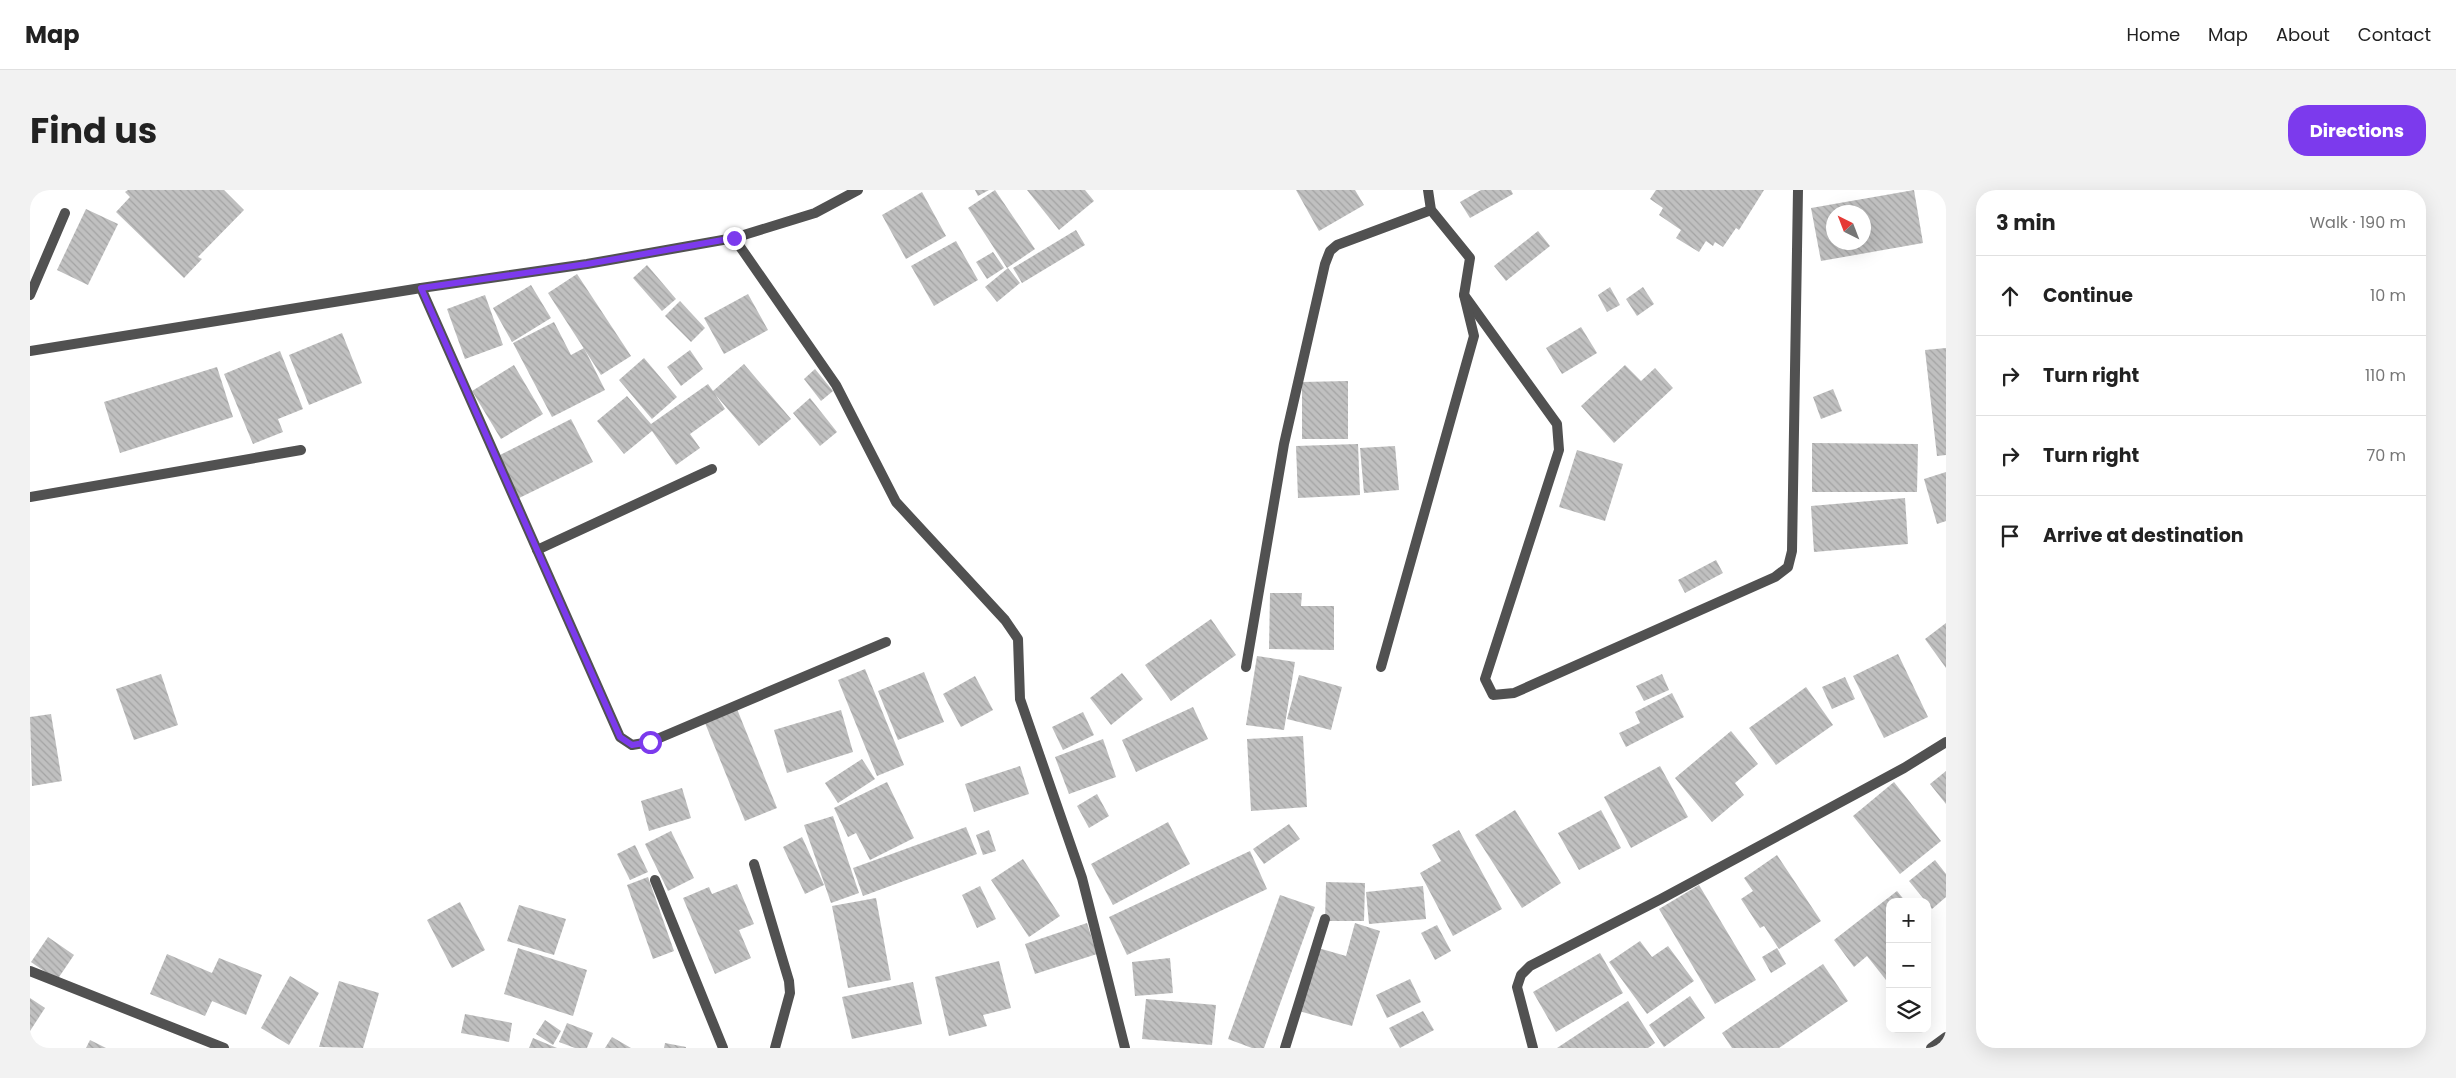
<!DOCTYPE html>
<meta charset="utf-8">
<style>
body{margin:0;font-family:Poppins,sans-serif;background:#f2f2f2;color:#222}
.controls{position:absolute;right:15px;bottom:15px;display:grid;overflow:hidden;border-radius:10px;box-shadow:0 5px 20px #0002}
.controls button{width:45px;height:45px;display:grid;place-items:center;padding:0;border:0;border-bottom:1px solid #e0e0e0;background:#fff;color:#222;font:25px sans-serif}
.compass{position:absolute;left:1796px;top:15px;width:45px;height:45px;border-radius:50%;background:#fff;box-shadow:0 5px 20px #0002;rotate:318deg}
.stop{position:absolute;width:15px;height:15px;margin:-11px;border:4px solid #7c3aed;border-radius:50%;background:#fff}
.stop.end{background:#7c3aed;border-color:#fff;box-shadow:0 1px 5px #0008}
.list{margin:0;padding:0;list-style:none}
h2{display:flex;justify-content:space-between;align-items:center;height:65px;margin:0;padding:0 20px;font-size:21px}
h2 small{font-size:16px;font-weight:400;color:#767676}
.list li{display:grid;grid-template-columns:32px 1fr auto;gap:15px;align-items:center;box-sizing:border-box;height:80px;padding:0 20px;border-top:1px solid #e0e0e0}
.list b{display:block;font-size:19px;white-space:nowrap}
.list em{font-size:16px;font-style:normal;color:#767676}
.icon{flex:none;width:28px;height:28px;fill:none;stroke:currentColor;stroke-width:2;stroke-linecap:round;stroke-linejoin:round}
.map{position:relative;flex:none;width:1916px;height:858px;overflow:hidden;border-radius:20px}
header{display:flex;align-items:center;gap:30px;box-sizing:border-box;height:70px;padding:0 25px;background:#fff;border-bottom:1px solid #e0e0e0}
header strong{font-size:24px}
nav{display:flex;gap:28px;margin-inline-start:auto;font-size:18px}
.intro{display:flex;align-items:center;justify-content:space-between;box-sizing:border-box;height:120px;padding:0 30px}
h1{margin:0;font-size:35px}
.button{padding:12px 22px;border-radius:20px;background:#7c3aed;color:#fff;font-size:18px;font-weight:700}
main{display:flex;gap:30px;padding:0 30px}
aside{flex:1;background:#fff;border-radius:20px;box-shadow:0 5px 20px #0002}
.map>svg:first-child{display:block}
</style>
<header>
<strong>Map</strong>
<nav><a>Home</a><a>Map</a><a>About</a><a>Contact</a></nav>
</header>
<div class="intro"><h1>Find us</h1><a class="button">Directions</a></div>
<main>
<div class="map">
<svg width="1916" height="858" viewBox="0 0 1916 858">
<defs>
<pattern id="building-back-hatch" width="6" height="6" patternUnits="userSpaceOnUse" patternTransform="scale(1.25)"><rect width="6" height="6" fill="#c0c0c0"/><path d="M-1 5l2 2M0 0l6 6M5-1l2 2" fill="none" stroke="#a3a3a3"/></pattern>
</defs>
<rect width="100%" height="100%" fill="#fff"/>
<!-- building -->
<g fill="url(#building-back-hatch)" fill-rule="evenodd">
<polygon points="98,0 194,0 214,20 168,67 172,69 154,88 86,22 100,7 95,2"/>
<polygon points="945,0 959,0 948,6"/>
<polygon points="965,0 1005,59 977,78 938,18"/>
<polygon points="997,0 1055,0 1064,11 1029,40"/>
<polygon points="1266,0 1325,0 1334,15 1289,41"/>
<polygon points="1451,0 1481,0 1483,4 1440,28 1430,12"/>
<polygon points="1626,0 1734,0 1709,40 1706,38 1693,57 1685,52 1683,56 1676,51 1669,62 1646,48 1651,40 1629,25 1633,18 1620,9"/>
<path d="M1884 0 1893 53 1791 71 1781 18ZM1804 22H1834V52H1804Z"/>
<polygon points="892,2 916,46 876,69 852,25"/>
<polygon points="56,19 88,34 58,95 27,80"/>
<polygon points="1046,40 1055,55 992,93 983,78"/>
<polygon points="1508,41 1520,56 1476,91 1464,76"/>
<polygon points="926,51 948,90 904,116 881,76"/>
<polygon points="963,62 974,78 957,89 946,72"/>
<polygon points="617,75 646,109 632,121 603,88"/>
<polygon points="978,78 990,93 967,112 955,97"/>
<polygon points="547,84 601,166 571,185 518,103"/>
<polygon points="501,95 521,128 482,152 463,118"/>
<polygon points="1580,97 1590,115 1577,122 1568,105"/>
<polygon points="1613,97 1624,114 1607,126 1596,109"/>
<polygon points="718,104 738,140 694,164 674,128"/>
<polygon points="455,105 473,155 435,169 417,119"/>
<polygon points="650,111 675,138 661,152 635,126"/>
<polygon points="524,132 541,165 554,158 575,200 522,227 483,153"/>
<polygon points="1551,137 1567,163 1532,184 1516,158"/>
<polygon points="312,143 332,193 279,215 259,165"/>
<polygon points="1916,158 1916,265 1907,266 1895,160"/>
<polygon points="660,160 673,179 651,196 637,177"/>
<polygon points="250,161 273,219 248,229 253,242 223,254 194,184"/>
<polygon points="614,168 647,207 622,229 589,190"/>
<polygon points="714,174 761,229 729,256 685,204 695,219 660,244 670,258 646,275 622,241 594,264 567,231 597,206 621,234 678,194 683,201"/>
<polygon points="484,175 513,224 471,249 442,201"/>
<polygon points="1595,175 1611,191 1625,178 1643,198 1584,253 1551,216"/>
<polygon points="187,177 203,227 90,263 74,212"/>
<polygon points="785,179 803,201 791,211 774,189"/>
<polygon points="1318,191 1318,249 1272,249 1272,192"/>
<polygon points="1803,199 1812,221 1791,229 1783,207"/>
<polygon points="780,208 807,242 790,256 763,223"/>
<polygon points="541,229 563,272 485,310 464,268"/>
<polygon points="1782,253 1888,254 1887,302 1782,302"/>
<polygon points="1328,254 1330,305 1268,308 1266,256"/>
<polygon points="1365,256 1369,300 1334,303 1330,258"/>
<polygon points="1547,260 1593,274 1575,331 1529,317"/>
<polygon points="1916,282 1916,331 1907,334 1894,289"/>
<polygon points="1875,308 1878,354 1784,362 1781,316"/>
<polygon points="1686,370 1693,383 1655,403 1648,390"/>
<polygon points="1240,403 1272,403 1271,416 1304,416 1304,460 1239,459"/>
<polygon points="1181,429 1206,465 1141,511 1115,475"/>
<polygon points="1916,433 1916,478 1895,449"/>
<polygon points="1868,464 1898,527 1854,548 1823,486"/>
<polygon points="1227,466 1265,472 1254,540 1216,535"/>
<polygon points="835,479 874,575 847,586 808,490"/>
<polygon points="894,482 914,532 868,550 848,501"/>
<polygon points="1092,483 1113,509 1081,535 1060,508"/>
<polygon points="131,484 148,535 104,550 86,499"/>
<polygon points="1632,484 1639,500 1614,511 1606,496"/>
<polygon points="1269,485 1312,497 1301,540 1257,529"/>
<polygon points="945,486 963,520 931,537 913,504"/>
<polygon points="1815,487 1825,509 1802,519 1792,497"/>
<polygon points="1776,497 1803,535 1746,575 1719,538"/>
<polygon points="1642,503 1654,527 1596,557 1589,543 1610,533 1605,522"/>
<polygon points="1163,517 1178,549 1106,582 1092,550"/>
<polygon points="707,519 747,618 715,631 675,533"/>
<polygon points="811,520 823,562 757,583 744,540"/>
<polygon points="1053,522 1064,545 1033,560 1022,537"/>
<polygon points="21,524 32,591 2,596 0,527"/>
<polygon points="1701,541 1728,574 1705,593 1714,605 1682,632 1645,588"/>
<polygon points="1273,546 1277,617 1221,621 1217,549"/>
<polygon points="1073,549 1086,587 1039,604 1025,567"/>
<polygon points="832,569 845,589 808,613 795,593"/>
<polygon points="990,576 999,604 944,622 935,594"/>
<polygon points="1630,576 1658,627 1601,658 1574,607"/>
<polygon points="1916,581 1916,614 1900,594"/>
<polygon points="857,592 884,648 840,670 826,643 818,647 804,618"/>
<polygon points="1864,592 1911,651 1870,684 1823,626"/>
<polygon points="652,598 661,628 619,641 611,611"/>
<polygon points="1067,604 1079,626 1059,638 1047,616"/>
<polygon points="1485,620 1531,693 1492,718 1445,645"/>
<polygon points="1571,620 1591,658 1549,680 1528,643"/>
<polygon points="803,626 829,703 801,713 774,635"/>
<polygon points="1138,632 1160,674 1083,715 1061,674"/>
<polygon points="1259,634 1270,649 1234,674 1223,659"/>
<polygon points="936,637 947,664 833,706 823,678"/>
<polygon points="959,640 966,661 953,665 946,645"/>
<polygon points="1429,640 1472,719 1423,746 1390,683 1411,671 1402,655"/>
<polygon points="641,641 664,688 638,701 615,654"/>
<polygon points="772,647 794,695 775,704 753,657"/>
<polygon points="605,655 618,682 600,690 587,664"/>
<polygon points="1220,661 1237,699 1097,765 1079,727"/>
<polygon points="1747,665 1791,731 1749,759 1734,736 1730,738 1711,709 1723,701 1714,688"/>
<polygon points="993,669 1030,726 999,747 961,690"/>
<polygon points="1905,670 1916,684 1916,707 1902,719 1879,691"/>
<polygon points="618,687 644,761 623,769 597,695"/>
<polygon points="1296,692 1335,693 1334,731 1295,731"/>
<polygon points="707,694 724,734 709,740 721,768 685,784 653,708 679,697 682,704"/>
<polygon points="1669,695 1726,790 1685,814 1629,719"/>
<polygon points="950,696 966,729 947,738 932,705"/>
<polygon points="1393,696 1396,729 1339,734 1336,702"/>
<polygon points="1867,701 1876,712 1860,712 1860,795 1837,766 1824,777 1804,750"/>
<polygon points="1250,705 1285,717 1234,858 1222,858 1198,849"/>
<polygon points="846,708 861,790 818,798 802,716"/>
<polygon points="430,712 455,760 422,778 397,730"/>
<polygon points="489,715 536,729 524,765 477,751"/>
<polygon points="1057,733 1067,764 1005,784 995,754"/>
<polygon points="1325,733 1350,741 1322,836 1269,821 1288,758 1316,766"/>
<polygon points="1407,735 1421,761 1405,770 1391,743"/>
<polygon points="18,747 44,765 27,790 1,772"/>
<polygon points="1610,751 1622,767 1638,756 1664,791 1617,824 1579,772"/>
<polygon points="488,758 557,780 543,826 474,804"/>
<polygon points="1747,758 1756,774 1741,783 1732,767"/>
<polygon points="1570,763 1593,803 1526,842 1503,802"/>
<polygon points="137,764 182,783 189,768 232,785 216,825 182,811 175,826 120,804"/>
<polygon points="1140,768 1143,803 1105,806 1102,772"/>
<polygon points="969,771 981,818 953,825 957,836 919,846 905,787"/>
<polygon points="1793,774 1818,811 1749,858 1702,858 1692,843"/>
<polygon points="260,786 289,803 259,855 231,838"/>
<polygon points="1380,789 1391,812 1357,828 1346,805"/>
<polygon points="309,791 349,803 333,858 289,857"/>
<polygon points="883,792 892,834 822,849 812,807"/>
<polygon points="1660,806 1675,828 1634,857 1619,835"/>
<polygon points="0,808 15,818 0,841"/>
<polygon points="1116,809 1186,815 1182,855 1112,849"/>
<polygon points="1598,811 1625,853 1618,858 1527,858"/>
<polygon points="1393,821 1404,840 1370,858 1359,838"/>
<polygon points="435,824 482,833 479,852 431,843"/>
<polygon points="515,830 531,841 523,855 506,844"/>
<polygon points="537,833 563,843 557,858 545,858 529,852"/>
<polygon points="582,847 601,858 575,858"/>
<polygon points="503,848 527,858 499,858"/>
<polygon points="60,850 76,858 56,858"/>
<polygon points="635,853 656,857 656,858 634,858"/>
</g>
<g fill="none" stroke-linecap="round" stroke-linejoin="round">
<!-- minor -->
<g stroke="#515151" stroke-width="10">
<polyline points="704,48 806,195 866,312 975,430 988,449 990,509 1052,688 1095,858"/>
<polyline points="391,98 590,547 602,555 620,552 856,452"/>
<polyline points="0,105 35,23"/>
<polyline points="1434,105 1527,234 1529,260 1455,489 1463,505 1484,503 1745,387 1758,377 1762,361 1768,0"/>
<polyline points="0,161 391,98 557,74 704,48 785,23 828,0"/>
<polyline points="0,307 271,260"/>
<polyline points="507,360 682,279"/>
<polyline points="1216,477 1254,254 1295,74 1300,61 1307,55 1401,20"/>
<polyline points="1351,477 1444,146 1434,105 1440,68 1401,20 1398,0"/>
<polyline points="724,674 759,791 760,803 745,858"/>
<polyline points="625,690 693,858"/>
<polyline points="0,781 194,858"/>
<polyline points="1255,858 1295,729"/>
<polyline points="1503,858 1487,797 1491,785 1500,776 1631,709 1874,578 1916,552"/>
<polyline points="1901,858 1916,847"/>
</g>
</g>
<g fill="none" stroke-linecap="round" stroke-linejoin="round">
<!-- route -->
<polyline stroke="#7c3aed" stroke-width="6" points="620,552 602,555 590,547 391,98 557,74 704,48"/>
</g>
</svg>
<div class="controls">
<button>+</button>
<button>−</button>
<button><svg class="icon" aria-label="layers" viewBox="0 0 24 24"><path d="M12 4l9 5-9 5-9-5zM3 14l9 5 9-5"/></svg></button>
</div>
<svg class="compass" viewBox="-18 -18 36 36"><path d="M0-13l5 13h-10z" fill="#e53935"/><path d="M0 13l5-13h-10z" fill="#767676"/></svg>
<div class="stop" style="left:620px;top:552px"></div>
<div class="stop end" style="left:704px;top:48px"></div>
</div>
<aside>
<h2>3 min<small>Walk · 190 m</small></h2>
<ul class="list">
<li><svg class="icon" aria-label="ahead" viewBox="0 0 24 24"><path d="M12 20V5M6 11l6-6 6 6"/></svg><div><b>Continue</b></div><em>10 m</em></li>
<li><svg class="icon" aria-label="right" viewBox="0 0 24 24"><path d="M7 20v-9h11M14 6l5 5-5 5"/></svg><div><b>Turn right</b></div><em>110 m</em></li>
<li><svg class="icon" aria-label="right" viewBox="0 0 24 24"><path d="M7 20v-9h11M14 6l5 5-5 5"/></svg><div><b>Turn right</b></div><em>70 m</em></li>
<li><svg class="icon" aria-label="arrive" viewBox="0 0 24 24"><path d="M6 21V4h12l-3 4 3 4H6"/></svg><div><b>Arrive at destination</b></div></li>
</ul>
</aside>
</main>
